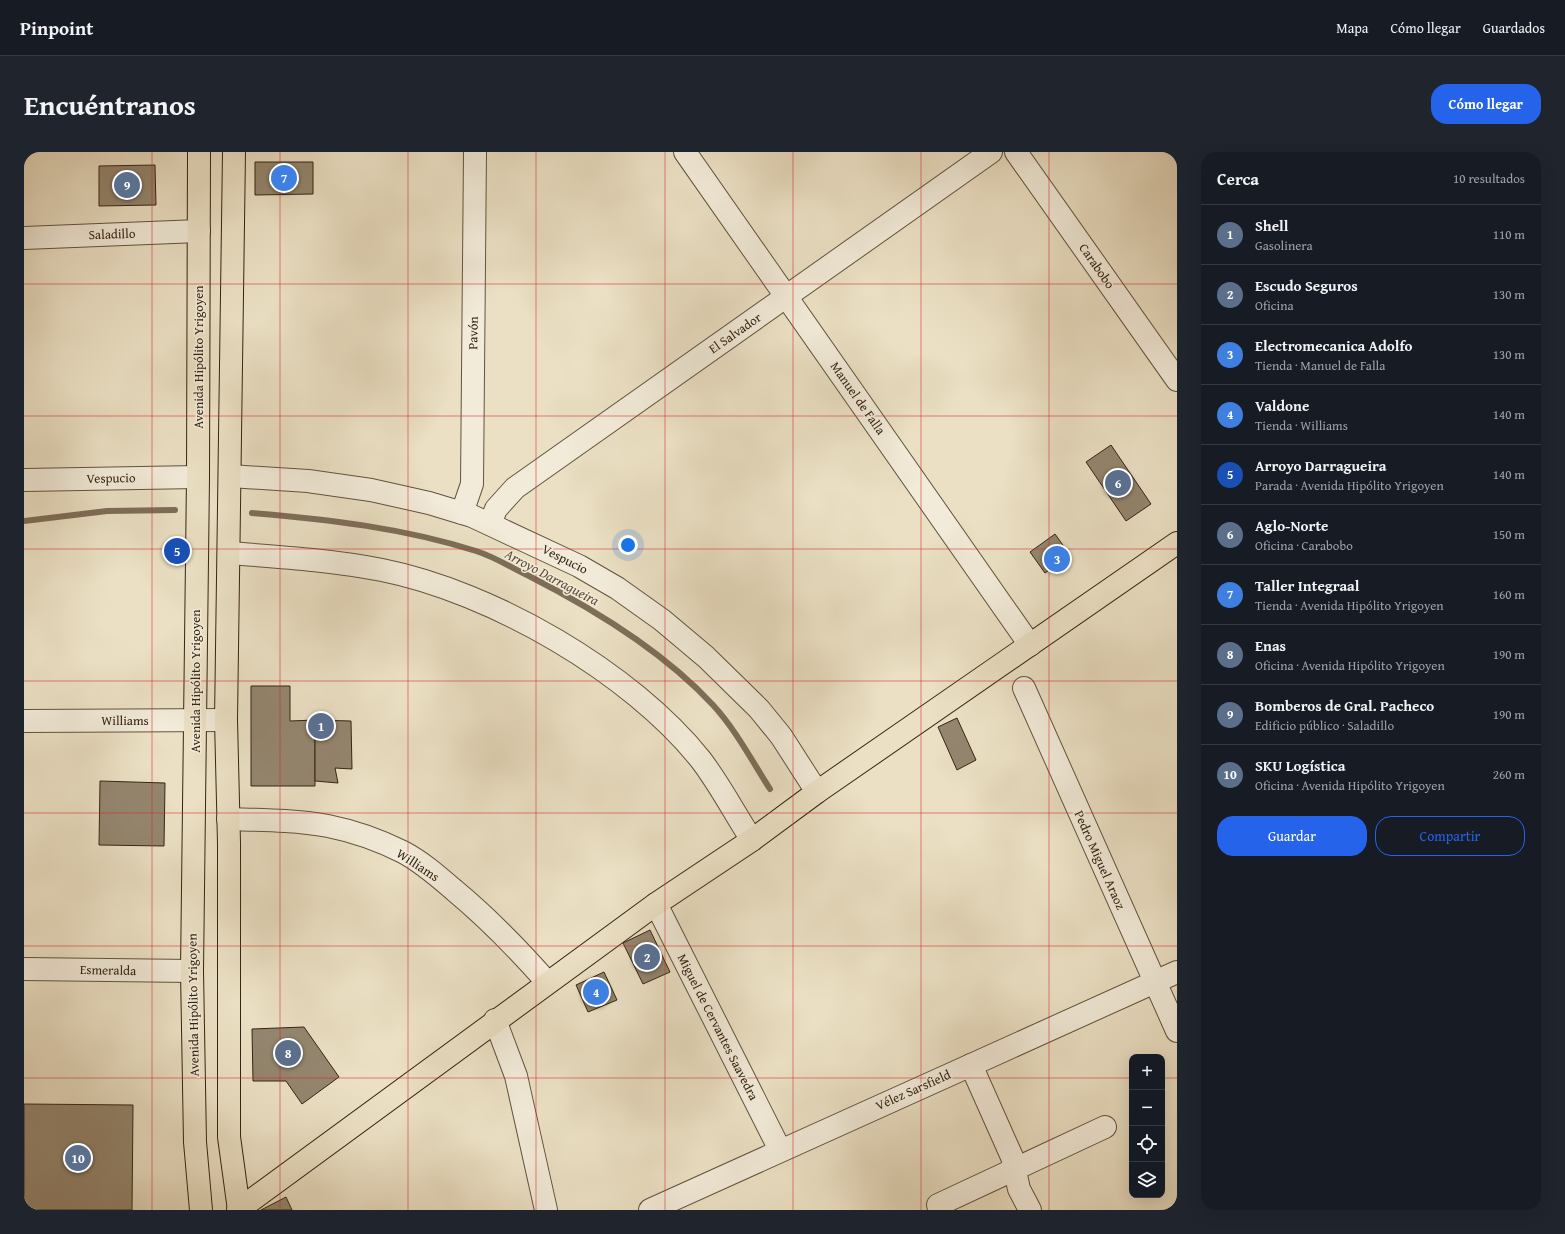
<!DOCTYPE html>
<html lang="es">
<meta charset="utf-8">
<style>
body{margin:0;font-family:"Gentium Book Plus",serif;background:#20242c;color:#f1f3f6}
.controls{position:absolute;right:12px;bottom:12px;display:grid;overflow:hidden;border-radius:8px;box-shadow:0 4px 16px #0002}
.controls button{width:36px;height:36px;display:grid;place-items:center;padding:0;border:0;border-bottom:1px solid #363941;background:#171b24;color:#f1f3f6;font:20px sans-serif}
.you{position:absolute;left:604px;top:393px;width:14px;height:14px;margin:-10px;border:3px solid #fff;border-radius:50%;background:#1a73e8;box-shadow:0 0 0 6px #1a73e833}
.badge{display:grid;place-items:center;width:26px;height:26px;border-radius:50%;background:#2563eb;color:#fff;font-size:13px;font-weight:700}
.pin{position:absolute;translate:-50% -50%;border:2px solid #fff;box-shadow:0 1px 4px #0006}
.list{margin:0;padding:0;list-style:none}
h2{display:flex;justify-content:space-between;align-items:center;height:52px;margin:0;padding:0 16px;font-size:17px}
h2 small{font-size:13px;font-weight:400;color:#9ea1a6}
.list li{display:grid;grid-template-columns:26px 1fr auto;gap:12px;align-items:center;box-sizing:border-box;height:60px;padding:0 16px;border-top:1px solid #363941}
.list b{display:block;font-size:15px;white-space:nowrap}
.list p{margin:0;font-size:13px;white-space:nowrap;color:#9ea1a6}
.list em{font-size:13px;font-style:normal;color:#9ea1a6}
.actions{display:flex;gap:8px;padding:12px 16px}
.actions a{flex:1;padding:9px 0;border:1px solid #2563eb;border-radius:16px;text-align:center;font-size:14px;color:#2563eb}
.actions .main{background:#2563eb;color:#fff}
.icon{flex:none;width:22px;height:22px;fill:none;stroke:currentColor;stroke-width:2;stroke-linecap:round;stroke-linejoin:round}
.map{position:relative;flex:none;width:1153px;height:1058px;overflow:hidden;border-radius:16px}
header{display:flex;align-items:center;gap:24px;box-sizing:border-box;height:56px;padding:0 20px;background:#171b24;border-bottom:1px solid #363941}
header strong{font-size:19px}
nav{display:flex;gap:22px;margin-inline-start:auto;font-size:14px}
.intro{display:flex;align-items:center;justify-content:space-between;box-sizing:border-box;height:96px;padding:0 24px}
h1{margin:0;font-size:28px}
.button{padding:10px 18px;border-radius:16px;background:#2563eb;color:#fff;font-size:14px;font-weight:700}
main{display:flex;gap:24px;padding:0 24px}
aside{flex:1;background:#171b24;border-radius:16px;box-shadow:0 4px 16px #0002}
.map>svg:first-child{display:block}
</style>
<header>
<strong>Pinpoint</strong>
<nav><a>Mapa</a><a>Cómo llegar</a><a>Guardados</a></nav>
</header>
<div class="intro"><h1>Encuéntranos</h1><a class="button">Cómo llegar</a></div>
<main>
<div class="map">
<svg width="1153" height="1058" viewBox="0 0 1153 1058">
<rect width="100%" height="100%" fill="#ebe0c4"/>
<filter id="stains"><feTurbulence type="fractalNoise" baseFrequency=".005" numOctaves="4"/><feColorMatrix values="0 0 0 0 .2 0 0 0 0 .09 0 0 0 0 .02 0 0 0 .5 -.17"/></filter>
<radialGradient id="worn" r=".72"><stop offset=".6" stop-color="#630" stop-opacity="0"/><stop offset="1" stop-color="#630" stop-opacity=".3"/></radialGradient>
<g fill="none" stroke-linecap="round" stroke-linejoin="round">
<!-- stream -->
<g stroke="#7d6e58" stroke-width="6">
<path d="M228 361C303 367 379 376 452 399 471 405 488 416 505 424 568 456 641 501 689 553 712 578 728 609 746 637"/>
<polyline points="0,369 83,359 151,358"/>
</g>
</g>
<!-- building -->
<g fill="#94866f" stroke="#352412">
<polygon points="231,10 289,10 289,42 231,43"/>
<polygon points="131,13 132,53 75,54 75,14"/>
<polygon points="1087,293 1127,352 1102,369 1062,310"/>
<polygon points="1031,382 1046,403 1021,421 1006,400"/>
<polygon points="227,534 266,534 266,569 291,568 291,634 227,634"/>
<polygon points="933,566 952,608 933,618 914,575"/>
<polygon points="291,568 327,569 328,617 311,616 314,631 291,629"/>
<polygon points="76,629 141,631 140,694 75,693"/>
<polygon points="626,778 646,820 619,832 599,791"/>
<polygon points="580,820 593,848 564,860 552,833"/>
<polygon points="280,875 315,925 278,952 262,929 229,929 228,877"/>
<polygon points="0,952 109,953 108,1058 0,1058"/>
<polygon points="262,1045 268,1058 237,1058"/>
</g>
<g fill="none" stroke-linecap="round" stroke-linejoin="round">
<!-- minor casing -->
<g stroke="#62533e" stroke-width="24">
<g id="minor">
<polyline points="661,0 1006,493"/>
<polyline points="992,0 1153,228"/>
<polyline points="0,86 175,79"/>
<polyline points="206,324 284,329 347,338 405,351 448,364 555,414 593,436 638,468 682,505 735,557 757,584 793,640"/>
<polyline points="0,328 174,325"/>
<polyline points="438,361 448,332 451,0"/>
<polyline points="466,372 472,357 491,336 967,0"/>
<path d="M205 401C256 405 307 408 358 418 468 440 607 520 677 608 696 633 711 662 728 688"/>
<polyline points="1000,536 1153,879"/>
<polyline points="0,569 202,568"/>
<path d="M204 667C238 668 271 668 304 674 329 679 357 689 379 700 398 710 415 725 430 738 465 767 493 796 523 830"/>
<polyline points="632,752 756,998"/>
<polyline points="0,817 168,819"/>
<polyline points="471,868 492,924 522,1058"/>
<polyline points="947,913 988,1005 995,1037 1006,1058"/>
<polyline points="914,1053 1081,975"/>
<polyline points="626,1058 1153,820"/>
</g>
</g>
<!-- major casing -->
<g stroke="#352412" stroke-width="24">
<g id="major">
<polyline points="175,0 174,325 168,819 171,990 177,1058"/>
<polyline points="210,0 202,568 205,691 205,985 215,1058"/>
<polyline points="214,1058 632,752 728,688 793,640 1153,391"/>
</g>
</g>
<!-- minor -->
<use href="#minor" stroke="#f2ebd9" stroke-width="22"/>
<!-- major -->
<use href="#major" stroke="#ebe0c4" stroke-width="22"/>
</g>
<!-- grid -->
<path fill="none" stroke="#d62828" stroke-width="1" stroke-opacity="0.55" d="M128 0V1058M256 0V1058M384 0V1058M512 0V1058M641 0V1058M769 0V1058M897 0V1058M1025 0V1058M0 132H1153M0 264H1153M0 397H1153M0 529H1153M0 661H1153M0 794H1153M0 926H1108M1138 926H1153"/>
<g text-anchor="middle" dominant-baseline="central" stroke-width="3" stroke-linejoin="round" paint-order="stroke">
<!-- street labels -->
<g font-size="13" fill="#352412" stroke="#f2ebd9">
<text transform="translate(88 82) rotate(-2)">Saladillo</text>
<text transform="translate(1073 114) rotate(55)">Carabobo</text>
<text transform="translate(449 181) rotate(-89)">Pavón</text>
<text transform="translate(711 181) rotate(-35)">El Salvador</text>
<text transform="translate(174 205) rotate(-90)">Avenida Hipólito Yrigoyen</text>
<text transform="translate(834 246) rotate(55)">Manuel de Falla</text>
<text transform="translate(87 326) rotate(-1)">Vespucio</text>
<text transform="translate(541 407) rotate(27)">Vespucio</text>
<text transform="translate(171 529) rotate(-90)">Avenida Hipólito Yrigoyen</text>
<text x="101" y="568">Williams</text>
<text transform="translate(1076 708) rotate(66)">Pedro Miguel Araoz</text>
<text transform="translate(394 713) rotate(33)">Williams</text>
<text transform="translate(84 818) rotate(1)">Esmeralda</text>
<text transform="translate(169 853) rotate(-91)">Avenida Hipólito Yrigoyen</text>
<text transform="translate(694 875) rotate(63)">Miguel de Cervantes Saavedra</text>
<text transform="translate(889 938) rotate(-24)">Vélez Sarsfield</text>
</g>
<!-- water labels -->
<g font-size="14" font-style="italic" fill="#5f4f3b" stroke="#f2ebd9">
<text transform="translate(528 425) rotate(28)">Arroyo Darragueira</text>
</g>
</g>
<rect width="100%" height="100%" filter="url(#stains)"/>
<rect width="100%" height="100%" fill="url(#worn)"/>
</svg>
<div class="controls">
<button>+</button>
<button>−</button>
<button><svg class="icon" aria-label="locate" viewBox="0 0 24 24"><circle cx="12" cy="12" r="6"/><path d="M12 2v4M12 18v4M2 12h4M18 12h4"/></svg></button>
<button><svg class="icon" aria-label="layers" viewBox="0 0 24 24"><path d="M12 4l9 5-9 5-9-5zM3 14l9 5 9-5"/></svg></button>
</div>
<div class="you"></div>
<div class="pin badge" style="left:297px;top:574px;background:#5c6f8a">1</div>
<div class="pin badge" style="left:623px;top:805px;background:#5c6f8a">2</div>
<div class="pin badge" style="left:1033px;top:407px;background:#3f7fe0">3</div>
<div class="pin badge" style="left:572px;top:840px;background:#3f7fe0">4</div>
<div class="pin badge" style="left:153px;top:399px;background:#1a4fb4">5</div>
<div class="pin badge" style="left:1094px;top:331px;background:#5c6f8a">6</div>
<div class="pin badge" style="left:260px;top:26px;background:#3f7fe0">7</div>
<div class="pin badge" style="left:264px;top:901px;background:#5c6f8a">8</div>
<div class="pin badge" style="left:103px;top:33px;background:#5c6f8a">9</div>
<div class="pin badge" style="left:54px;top:1006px;background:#5c6f8a">10</div>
</div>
<aside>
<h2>Cerca<small>10 resultados</small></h2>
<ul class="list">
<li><span class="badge" style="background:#5c6f8a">1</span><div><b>Shell</b><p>Gasolinera</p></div><em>110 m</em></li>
<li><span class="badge" style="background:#5c6f8a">2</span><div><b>Escudo Seguros</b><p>Oficina</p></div><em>130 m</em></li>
<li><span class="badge" style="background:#3f7fe0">3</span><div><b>Electromecanica Adolfo</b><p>Tienda · Manuel de Falla</p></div><em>130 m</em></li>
<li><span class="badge" style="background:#3f7fe0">4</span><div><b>Valdone</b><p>Tienda · Williams</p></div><em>140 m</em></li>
<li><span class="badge" style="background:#1a4fb4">5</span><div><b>Arroyo Darragueira</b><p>Parada · Avenida Hipólito Yrigoyen</p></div><em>140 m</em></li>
<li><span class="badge" style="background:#5c6f8a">6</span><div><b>Aglo-Norte</b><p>Oficina · Carabobo</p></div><em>150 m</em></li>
<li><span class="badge" style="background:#3f7fe0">7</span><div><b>Taller Integraal</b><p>Tienda · Avenida Hipólito Yrigoyen</p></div><em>160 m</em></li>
<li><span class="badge" style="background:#5c6f8a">8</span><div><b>Enas</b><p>Oficina · Avenida Hipólito Yrigoyen</p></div><em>190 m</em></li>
<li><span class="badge" style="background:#5c6f8a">9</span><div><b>Bomberos de Gral. Pacheco</b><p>Edificio público · Saladillo</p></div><em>190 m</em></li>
<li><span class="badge" style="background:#5c6f8a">10</span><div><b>SKU Logística</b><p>Oficina · Avenida Hipólito Yrigoyen</p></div><em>260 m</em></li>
</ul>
<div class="actions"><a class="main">Guardar</a><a>Compartir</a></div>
</aside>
</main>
